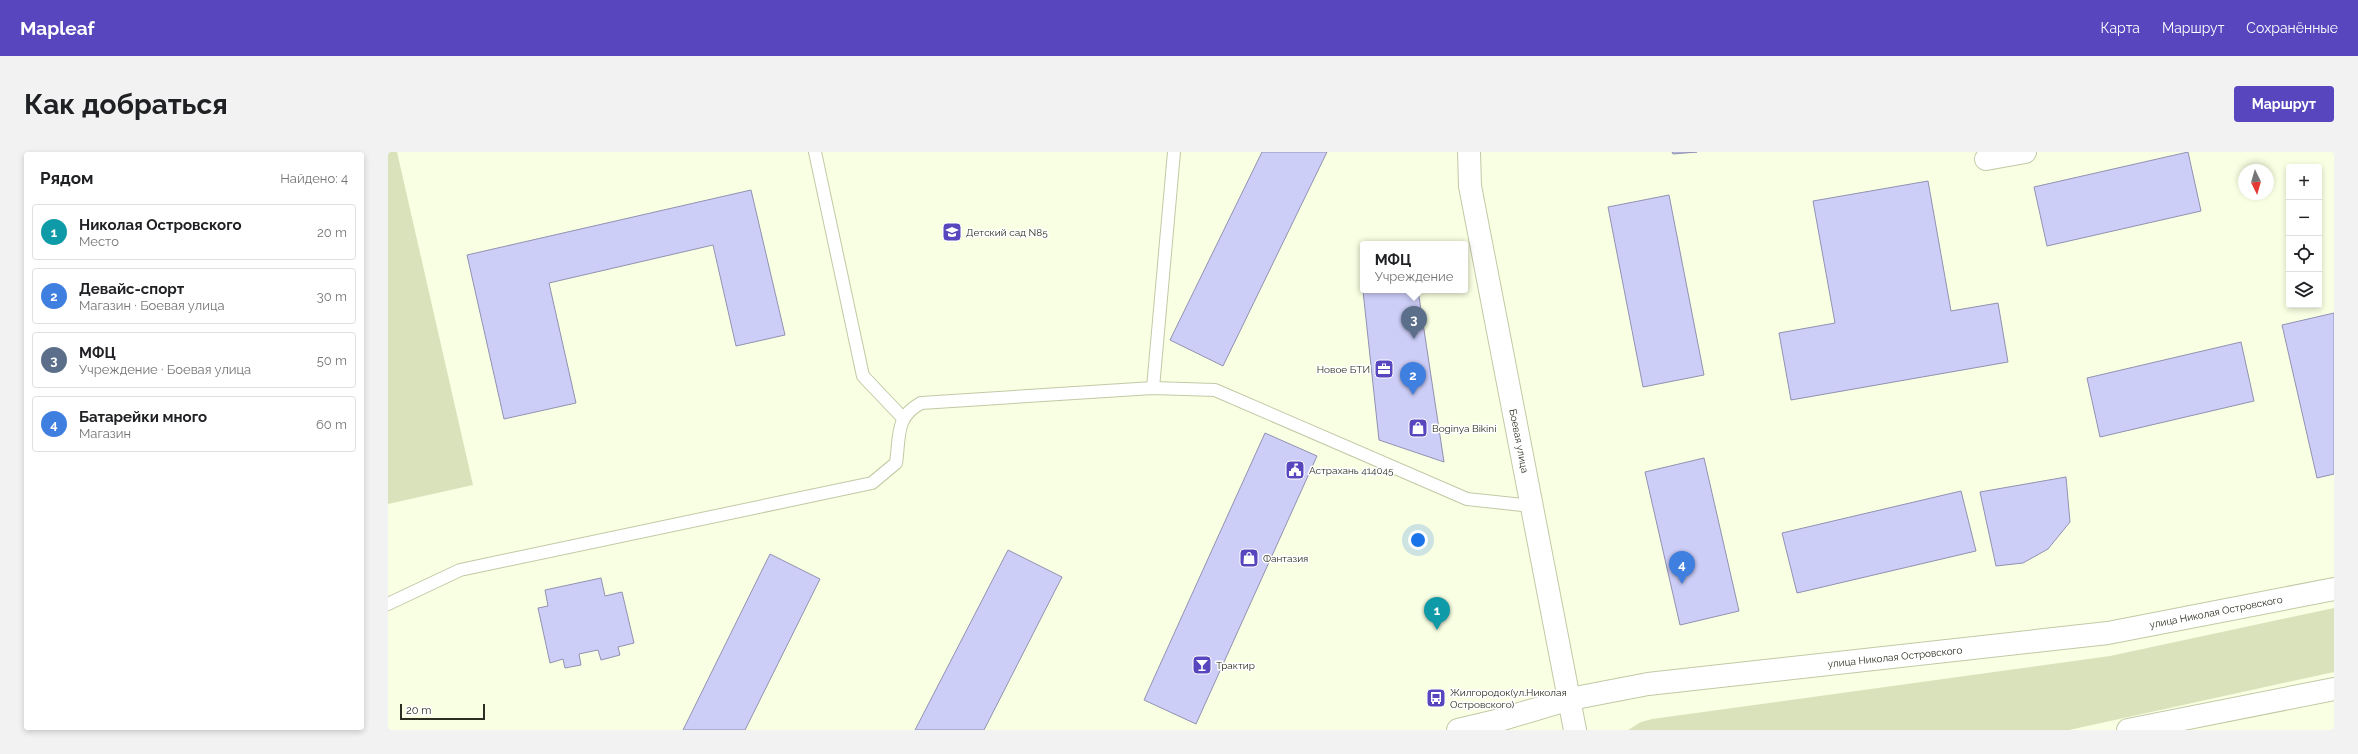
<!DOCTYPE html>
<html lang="ru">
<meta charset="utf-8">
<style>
body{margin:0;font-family:Raleway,sans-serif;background:#f2f2f2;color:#202124}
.controls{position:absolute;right:12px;top:12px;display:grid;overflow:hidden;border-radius:4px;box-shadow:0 2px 6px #0003}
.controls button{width:36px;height:36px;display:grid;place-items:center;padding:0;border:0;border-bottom:1px solid #e0e0e0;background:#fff;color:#202124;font:20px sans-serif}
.compass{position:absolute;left:1850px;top:12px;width:36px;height:36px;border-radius:50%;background:#fff;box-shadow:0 2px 6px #0003;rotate:175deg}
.scale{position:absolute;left:12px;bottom:10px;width:85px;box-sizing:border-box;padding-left:4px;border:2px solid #2c2e21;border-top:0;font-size:11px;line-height:14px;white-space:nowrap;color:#2c2e21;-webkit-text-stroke:3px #fff;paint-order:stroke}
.you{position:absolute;left:1030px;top:388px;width:14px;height:14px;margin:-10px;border:3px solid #fff;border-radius:50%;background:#1a73e8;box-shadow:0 0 0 6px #1a73e833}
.badge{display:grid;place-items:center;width:26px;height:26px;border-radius:50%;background:#5846be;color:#fff;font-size:13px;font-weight:700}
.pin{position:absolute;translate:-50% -33px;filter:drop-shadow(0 1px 2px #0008)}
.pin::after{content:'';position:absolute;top:21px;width:14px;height:12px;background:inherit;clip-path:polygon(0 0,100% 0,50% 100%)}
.popup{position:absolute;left:972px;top:89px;width:108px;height:52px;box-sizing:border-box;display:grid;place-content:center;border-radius:4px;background:#fff;filter:drop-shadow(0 1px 3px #0005);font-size:13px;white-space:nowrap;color:#757577}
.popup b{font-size:15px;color:#202124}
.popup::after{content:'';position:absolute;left:50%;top:100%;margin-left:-8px;border:8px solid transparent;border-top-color:#fff}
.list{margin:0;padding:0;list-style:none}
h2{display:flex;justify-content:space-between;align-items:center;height:52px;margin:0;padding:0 16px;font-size:17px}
h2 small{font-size:13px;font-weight:400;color:#757577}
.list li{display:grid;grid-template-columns:26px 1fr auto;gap:12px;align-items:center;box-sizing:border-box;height:56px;margin:0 8px 8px;padding:0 8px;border:1px solid #e0e0e0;border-radius:4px}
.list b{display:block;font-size:15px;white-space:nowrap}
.list p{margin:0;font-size:13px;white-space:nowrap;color:#757577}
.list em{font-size:13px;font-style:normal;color:#757577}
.icon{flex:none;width:22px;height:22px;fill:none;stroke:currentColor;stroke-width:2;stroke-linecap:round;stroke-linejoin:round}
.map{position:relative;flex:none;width:1946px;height:578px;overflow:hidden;border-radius:4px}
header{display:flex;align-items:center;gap:24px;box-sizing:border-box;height:56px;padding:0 20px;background:#5846be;color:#fff}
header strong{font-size:19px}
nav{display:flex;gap:22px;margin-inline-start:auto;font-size:14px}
.intro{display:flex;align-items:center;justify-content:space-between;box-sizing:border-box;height:96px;padding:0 24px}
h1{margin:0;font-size:28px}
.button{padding:10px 18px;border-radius:4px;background:#5846be;color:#fff;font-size:14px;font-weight:700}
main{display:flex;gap:24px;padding:0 24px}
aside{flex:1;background:#fff;border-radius:4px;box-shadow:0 2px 6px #0003}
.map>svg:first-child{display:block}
</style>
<header>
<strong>Mapleaf</strong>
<nav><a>Карта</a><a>Маршрут</a><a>Сохранённые</a></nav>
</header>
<div class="intro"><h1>Как добраться</h1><a class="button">Маршрут</a></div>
<main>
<aside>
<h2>Рядом<small>Найдено: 4</small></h2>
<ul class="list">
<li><span class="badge" style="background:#0f9aa8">1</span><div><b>Николая Островского</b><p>Место</p></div><em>20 m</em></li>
<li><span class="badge" style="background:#3f7fe0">2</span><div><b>Девайс-спорт</b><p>Магазин · Боевая улица</p></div><em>30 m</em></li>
<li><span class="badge" style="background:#5c6f8a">3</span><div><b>МФЦ</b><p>Учреждение · Боевая улица</p></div><em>50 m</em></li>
<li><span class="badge" style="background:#3f7fe0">4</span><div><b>Батарейки много</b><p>Магазин</p></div><em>60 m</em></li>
</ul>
</aside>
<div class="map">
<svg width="1946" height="578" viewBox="0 0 1946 578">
<rect width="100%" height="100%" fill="#f9ffe2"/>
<!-- green -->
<g fill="#dae2bc">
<polygon points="0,0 9,0 85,333 0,352"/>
<polygon points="1946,456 1946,520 1681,578 1240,578 1253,570 1264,567 1722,504"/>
</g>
<!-- building -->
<g fill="#cdcef8" stroke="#9191b1">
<polygon points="874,0 939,0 835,214 782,188"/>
<polygon points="1284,0 1309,0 1285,2"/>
<polygon points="1800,0 1813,59 1659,94 1646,35"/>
<polygon points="1540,29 1563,159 1610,151 1620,210 1403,248 1391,181 1447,171 1425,49"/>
<polygon points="363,38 397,183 348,194 325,93 161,131 188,251 116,267 79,103"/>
<polygon points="1281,43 1316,223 1255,235 1220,55"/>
<polygon points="1030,138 1056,310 991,288 975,139"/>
<polygon points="1946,161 1946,322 1929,326 1894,173"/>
<polygon points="1853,190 1866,249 1712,285 1699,226"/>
<polygon points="877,281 929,304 808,572 756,548"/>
<polygon points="1316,306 1351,459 1292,473 1257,320"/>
<polygon points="1678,325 1682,370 1660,397 1635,411 1608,414 1592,340"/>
<polygon points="1573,339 1588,399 1409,441 1394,381"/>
<polygon points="620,398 674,425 596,578 527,578"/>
<polygon points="382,402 432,427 357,578 295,578"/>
<polygon points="213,426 217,444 234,440 246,491 230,495 232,503 213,508 210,498 191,502 193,513 177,516 175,507 162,511 150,456 160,454 157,438"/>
</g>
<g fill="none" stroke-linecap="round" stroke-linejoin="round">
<!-- service casing -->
<g stroke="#c2c9a6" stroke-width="14">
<g id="service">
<polyline points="427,0 475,224 514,265"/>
<polyline points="765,236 786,0"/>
<path d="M0 452 72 418 484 331 508 311C512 284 507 265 533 251L765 236 827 238 1079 347 1144 354"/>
</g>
</g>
<!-- minor casing -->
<g stroke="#c2c9a6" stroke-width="24">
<polyline id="minor" points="1598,7 1637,0"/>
</g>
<!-- secondary casing -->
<g stroke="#c2c9a6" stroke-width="24">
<polyline id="secondary" points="1081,0 1082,34 1187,578"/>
</g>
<!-- primary casing -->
<g stroke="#c2c9a6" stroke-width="24">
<g id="primary">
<polyline points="1070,578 1108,569 1182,547 1260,532 1720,481 1946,437"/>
<polyline points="1740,578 1946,537"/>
</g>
</g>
<!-- service -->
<use href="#service" stroke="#fff" stroke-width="12"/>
<!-- minor -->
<use href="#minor" stroke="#fff" stroke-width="22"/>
<!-- secondary -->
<use href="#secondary" stroke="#fff" stroke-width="22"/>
<!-- primary -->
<use href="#primary" stroke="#fff" stroke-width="22"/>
</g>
<!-- icons -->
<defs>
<g id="school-square" transform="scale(1)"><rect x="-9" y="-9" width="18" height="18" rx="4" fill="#5846be" stroke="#fff"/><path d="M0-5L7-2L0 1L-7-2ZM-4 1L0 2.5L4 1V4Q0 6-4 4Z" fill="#fff"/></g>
<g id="office-square" transform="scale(1)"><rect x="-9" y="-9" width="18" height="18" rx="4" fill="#5846be" stroke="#fff"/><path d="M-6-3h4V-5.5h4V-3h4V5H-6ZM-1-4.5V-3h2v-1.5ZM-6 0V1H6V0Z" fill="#fff"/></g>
<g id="shop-square" transform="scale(1)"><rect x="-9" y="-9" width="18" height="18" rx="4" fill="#5846be" stroke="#fff"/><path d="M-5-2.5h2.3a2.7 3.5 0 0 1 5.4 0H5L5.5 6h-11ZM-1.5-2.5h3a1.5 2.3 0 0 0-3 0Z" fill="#fff"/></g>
<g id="civic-square" transform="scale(1)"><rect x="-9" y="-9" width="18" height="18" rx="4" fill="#5846be" stroke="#fff"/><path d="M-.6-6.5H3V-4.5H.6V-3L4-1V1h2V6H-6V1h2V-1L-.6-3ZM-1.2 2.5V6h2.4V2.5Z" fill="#fff"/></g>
<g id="bar-square" transform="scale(1)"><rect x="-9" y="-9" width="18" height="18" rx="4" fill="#5846be" stroke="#fff"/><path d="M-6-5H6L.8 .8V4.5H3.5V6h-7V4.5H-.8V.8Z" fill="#fff"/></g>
<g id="bus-square" transform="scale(1)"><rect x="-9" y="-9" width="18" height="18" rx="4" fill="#5846be" stroke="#fff"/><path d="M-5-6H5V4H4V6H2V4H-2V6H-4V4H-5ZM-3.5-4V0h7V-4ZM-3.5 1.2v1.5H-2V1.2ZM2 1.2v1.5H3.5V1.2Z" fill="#fff"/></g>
</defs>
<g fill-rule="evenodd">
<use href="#school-square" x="564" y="80"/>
<use href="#office-square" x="996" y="217"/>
<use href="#shop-square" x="1030" y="276"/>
<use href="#civic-square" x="907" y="318"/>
<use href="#shop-square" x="861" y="406"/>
<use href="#bar-square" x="814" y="513"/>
<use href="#bus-square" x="1048" y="546"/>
</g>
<g text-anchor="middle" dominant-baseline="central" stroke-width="3" stroke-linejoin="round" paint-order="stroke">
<!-- poi labels -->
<g font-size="10" fill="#2c2e21" stroke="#fff" text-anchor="start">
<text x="578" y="80">Детский сад N85</text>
<text x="982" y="217" text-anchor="end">Новое БТИ</text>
<text x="1044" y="276">Boginya Bikini</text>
<text x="921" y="318">Астрахань 414045</text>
<text x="875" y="406">Фантазия</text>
<text x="828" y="513">Трактир</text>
<text x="1062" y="540">Жилгородок(ул.Николая<tspan x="1062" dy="12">Островского)</tspan></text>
</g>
<!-- street labels -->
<g font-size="10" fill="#2c2e21" stroke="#fff">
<text transform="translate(1131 289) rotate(79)">Боевая улица</text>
<text transform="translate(1828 460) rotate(-11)">улица Николая Островского</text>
<text transform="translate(1507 505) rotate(-6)">улица Николая Островского</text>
</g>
</g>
</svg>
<div class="controls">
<button>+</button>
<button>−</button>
<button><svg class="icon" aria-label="locate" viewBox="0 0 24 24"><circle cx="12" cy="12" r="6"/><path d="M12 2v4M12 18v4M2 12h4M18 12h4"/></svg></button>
<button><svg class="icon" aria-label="layers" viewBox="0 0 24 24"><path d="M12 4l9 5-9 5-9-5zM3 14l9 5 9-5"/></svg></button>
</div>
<svg class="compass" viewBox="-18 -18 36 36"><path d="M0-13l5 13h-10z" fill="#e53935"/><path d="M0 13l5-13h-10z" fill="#757577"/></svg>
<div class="scale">20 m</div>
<div class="you"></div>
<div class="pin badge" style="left:1049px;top:478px;background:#0f9aa8">1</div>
<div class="pin badge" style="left:1025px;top:243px;background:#3f7fe0">2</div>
<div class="pin badge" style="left:1026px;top:187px;background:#5c6f8a">3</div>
<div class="popup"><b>МФЦ</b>Учреждение</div>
<div class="pin badge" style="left:1294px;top:432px;background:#3f7fe0">4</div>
</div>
</main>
